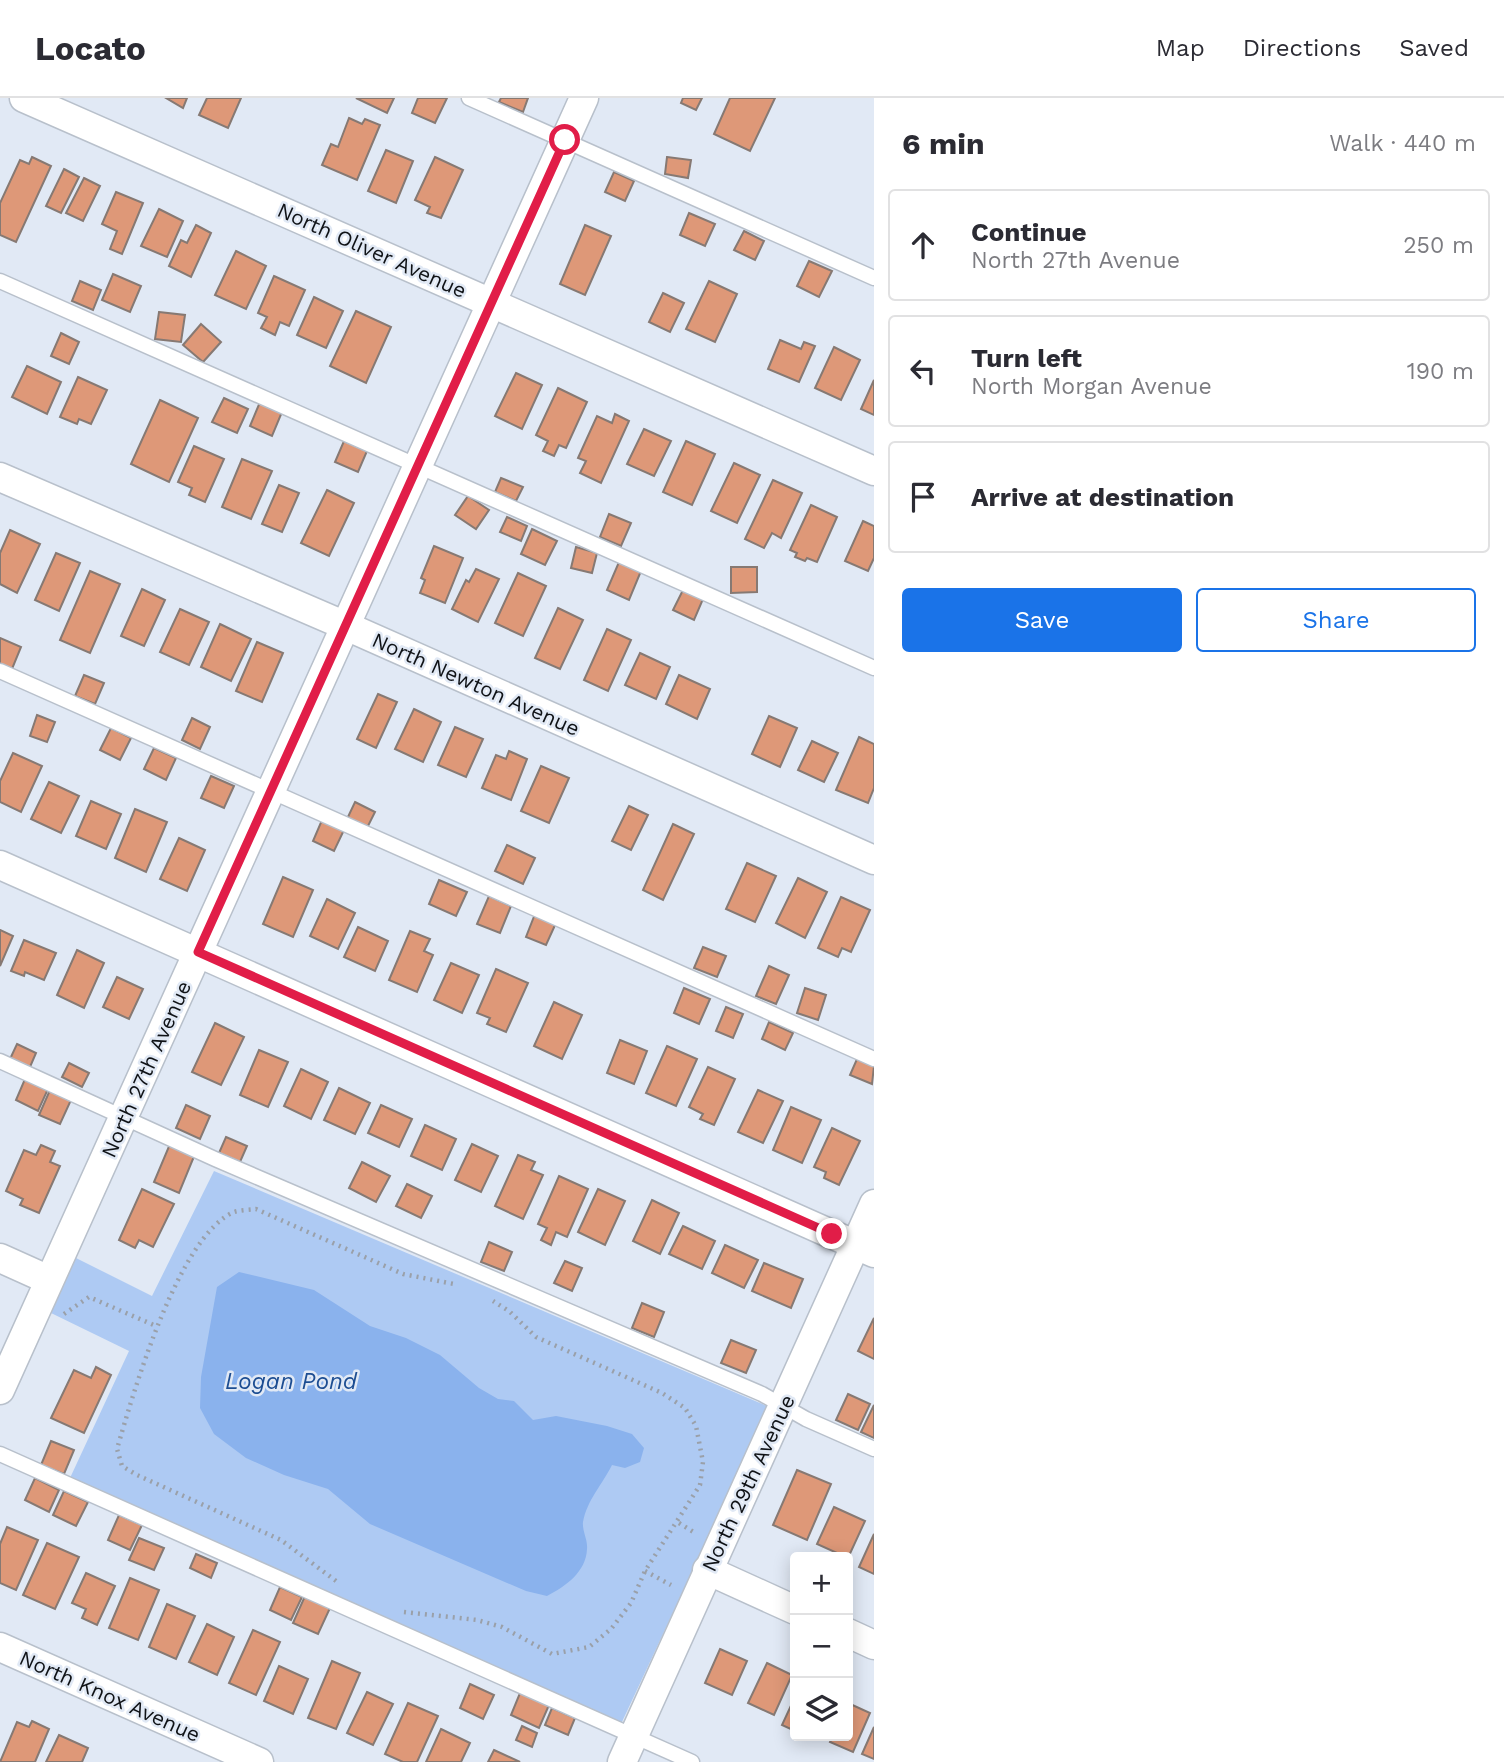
<!DOCTYPE html>
<meta charset="utf-8">
<style>
body{margin:0;font-family:"Work Sans",sans-serif;background:#f2f2f3;color:#2b2b33}
.controls{position:absolute;right:21px;bottom:21px;display:grid;overflow:hidden;border-radius:7px;box-shadow:0 4px 18px #0003}
.controls button{width:63px;height:63px;display:grid;place-items:center;padding:0;border:0;border-bottom:2px solid #e1e1e2;background:#fff;color:#2b2b33;font:35px sans-serif}
.stop{position:absolute;width:21px;height:21px;margin:-16px;border:5px solid #e11d48;border-radius:50%;background:#fff}
.stop.end{background:#e11d48;border-color:#fff;box-shadow:0 2px 7px #0008}
.list{margin:0;padding:0;list-style:none}
h2{display:flex;justify-content:space-between;align-items:center;height:91px;margin:0;padding:0 28px;font-size:30px}
h2 small{font-size:23px;font-weight:400;color:#7c7c81}
.list li{display:grid;grid-template-columns:46px 1fr auto;gap:21px;align-items:center;box-sizing:border-box;height:112px;margin:0 14px 14px;padding:0 14px;border:2px solid #e1e1e2;border-radius:7px}
.list b{display:block;font-size:26px;white-space:nowrap}
.list p{margin:0;font-size:23px;white-space:nowrap;color:#7c7c81}
.list em{font-size:23px;font-style:normal;color:#7c7c81}
.actions{display:flex;gap:14px;padding:21px 28px}
.actions a{flex:1;padding:16px 0;border:2px solid #1a73e8;border-radius:7px;text-align:center;font-size:24px;color:#1a73e8}
.actions .main{background:#1a73e8;color:#fff}
.icon{flex:none;width:38px;height:38px;fill:none;stroke:currentColor;stroke-width:2;stroke-linecap:round;stroke-linejoin:round}
.map{position:relative;flex:none;width:874px;height:1664px;overflow:hidden}
header{display:flex;align-items:center;gap:42px;box-sizing:border-box;height:98px;padding:0 35px;background:#fff;border-bottom:2px solid #e1e1e2}
header strong{font-size:33px}
nav{display:flex;gap:38px;margin-inline-start:auto;font-size:24px}
main{display:flex}
aside{flex:1;background:#fff}
.map>svg:first-child{display:block}
</style>
<header>
<strong>Locato</strong>
<nav><a>Map</a><a>Directions</a><a>Saved</a></nav>
</header>
<main>
<div class="map">
<svg width="874" height="1664" viewBox="0 0 874 1664">
<rect width="100%" height="100%" fill="#e1e9f5"/>
<!-- green -->
<polygon fill="#aecaf3" points="214,1073 769,1309 621,1626 70,1380 129,1253 51,1215 76,1160 152,1198"/>
<!-- water -->
<path fill="#8ab2ed" d="M239 1174 314 1192 370 1228 406 1240 440 1257 479 1290 498 1301 514 1303 533 1322 556 1318 607 1328 632 1336 644 1350 640 1364 625 1370 612 1367C602 1387 587 1402 583 1424 582 1433 588 1442 587 1451 586 1474 566 1488 547 1498L526 1493 370 1426 328 1391 284 1377 246 1360 214 1336 200 1310 201 1279 217 1189Z"/>
<!-- building -->
<g fill="#de9878" stroke="#867973" stroke-width="2">
<polygon points="166,0 187,0 183,10"/>
<polygon points="207,0 241,0 228,30 199,17"/>
<polygon points="356,0 394,0 387,15"/>
<polygon points="418,0 447,0 435,25 412,15"/>
<polygon points="501,0 528,0 523,14 499,4"/>
<polygon points="683,0 702,0 696,12 681,5"/>
<polygon points="730,0 775,0 750,53 714,36"/>
<polygon points="349,20 362,26 365,21 380,27 357,82 322,67 331,46 338,49"/>
<polygon points="386,52 413,63 396,105 368,93"/>
<polygon points="32,59 51,68 16,144 0,137 0,105 20,62 29,66"/>
<polygon points="435,59 463,72 441,120 427,115 430,109 415,102"/>
<polygon points="667,59 691,62 688,80 665,76"/>
<polygon points="64,71 79,79 61,115 46,108"/>
<polygon points="614,74 634,83 625,103 605,94"/>
<polygon points="84,80 100,88 83,123 66,115"/>
<polygon points="116,94 143,105 122,156 110,151 117,133 102,126"/>
<polygon points="159,111 183,123 167,159 141,148"/>
<polygon points="689,115 715,126 705,148 680,137"/>
<polygon points="196,127 211,135 191,179 169,168 181,142 187,145"/>
<polygon points="585,127 611,138 585,197 560,186"/>
<polygon points="744,133 764,143 755,162 734,152"/>
<polygon points="236,153 266,168 246,211 215,197"/>
<polygon points="809,163 832,173 819,199 797,188"/>
<polygon points="113,176 141,188 130,214 102,202"/>
<polygon points="274,178 305,192 289,228 280,224 275,237 261,230 267,219 258,215"/>
<polygon points="80,183 101,192 93,212 72,203"/>
<polygon points="709,183 737,196 715,244 686,231"/>
<polygon points="663,195 684,205 670,234 649,224"/>
<polygon points="314,199 343,213 326,250 297,237"/>
<polygon points="356,213 391,229 366,285 330,268"/>
<polygon points="159,214 185,217 181,244 155,241"/>
<polygon points="201,226 221,244 203,264 183,247"/>
<polygon points="61,235 79,244 69,266 51,258"/>
<polygon points="780,242 801,251 804,244 815,248 799,284 768,271"/>
<polygon points="834,249 860,262 841,302 815,290"/>
<polygon points="27,268 61,284 47,316 12,299"/>
<polygon points="516,275 542,287 522,331 495,318"/>
<polygon points="78,279 107,292 91,326 79,321 77,326 60,319"/>
<polygon points="874,282 874,317 861,311"/>
<polygon points="558,290 587,304 566,350 559,347 554,358 543,353 548,343 536,337"/>
<polygon points="224,300 248,311 237,335 212,324"/>
<polygon points="160,302 198,320 169,384 131,366"/>
<polygon points="260,304 282,314 272,338 250,328"/>
<polygon points="615,316 629,323 601,385 580,375 586,363 578,360 597,318 612,325"/>
<polygon points="644,331 671,343 654,378 627,366"/>
<polygon points="344,343 367,353 358,374 335,364"/>
<polygon points="686,343 715,356 692,407 663,394"/>
<polygon points="194,348 224,361 205,404 189,397 192,390 178,384"/>
<polygon points="242,361 272,373 251,421 222,409"/>
<polygon points="734,365 760,377 737,425 711,413"/>
<polygon points="501,380 523,389 516,403 495,394"/>
<polygon points="773,382 802,395 781,440 772,435 764,450 745,441"/>
<polygon points="279,387 299,395 282,434 262,426"/>
<polygon points="327,392 354,405 329,458 301,445"/>
<polygon points="468,398 489,412 476,431 455,417"/>
<polygon points="811,407 837,419 817,464 807,460 805,463 795,459 797,455 790,452"/>
<polygon points="609,416 631,425 621,448 600,439"/>
<polygon points="507,419 527,428 521,443 500,434"/>
<polygon points="863,423 874,428 874,460 868,473 845,463"/>
<polygon points="532,431 557,443 545,467 521,456"/>
<polygon points="10,432 40,446 17,495 0,486 0,455"/>
<polygon points="434,448 463,460 445,505 420,495 425,482 421,480"/>
<polygon points="576,449 597,455 592,475 571,470"/>
<polygon points="56,455 80,465 59,513 35,502"/>
<polygon points="619,464 641,473 629,502 607,492"/>
<polygon points="731,469 757,469 757,494 731,495"/>
<polygon points="476,471 499,481 478,524 452,511 466,482 469,484"/>
<polygon points="90,473 120,486 90,555 60,542"/>
<polygon points="518,475 546,488 523,538 495,525"/>
<polygon points="142,491 165,502 144,548 121,538"/>
<polygon points="683,492 703,501 694,522 673,512"/>
<polygon points="558,510 583,522 560,571 535,560"/>
<polygon points="180,511 209,524 189,567 160,554"/>
<polygon points="220,526 251,541 231,583 201,569"/>
<polygon points="607,531 631,542 608,593 584,582"/>
<polygon points="0,540 21,549 12,571 0,566"/>
<polygon points="257,544 283,555 262,604 236,593"/>
<polygon points="640,555 670,569 656,601 625,587"/>
<polygon points="84,577 104,585 95,606 75,598"/>
<polygon points="679,577 710,591 697,621 666,606"/>
<polygon points="378,596 397,604 376,650 357,641"/>
<polygon points="414,611 441,624 423,664 395,651"/>
<polygon points="37,617 55,624 47,644 30,638"/>
<polygon points="769,618 797,630 780,669 752,656"/>
<polygon points="192,620 210,629 200,651 182,642"/>
<polygon points="455,629 483,641 466,679 438,667"/>
<polygon points="111,630 131,640 120,662 100,652"/>
<polygon points="859,639 874,646 874,690 868,705 836,692"/>
<polygon points="812,643 838,655 824,684 798,672"/>
<polygon points="154,650 176,660 166,682 144,671"/>
<polygon points="509,653 527,661 511,702 482,690 496,657 506,661"/>
<polygon points="13,655 42,668 21,714 0,704 0,683"/>
<polygon points="541,668 569,680 549,725 521,713"/>
<polygon points="211,678 234,688 224,710 201,700"/>
<polygon points="49,684 79,698 61,735 31,721"/>
<polygon points="91,703 121,716 106,751 76,738"/>
<polygon points="355,704 375,714 367,730 347,721"/>
<polygon points="629,708 648,717 631,752 612,743"/>
<polygon points="135,711 167,724 146,774 115,760"/>
<polygon points="322,722 344,732 334,753 313,743"/>
<polygon points="673,726 694,736 663,802 643,792"/>
<polygon points="179,740 205,752 187,793 160,781"/>
<polygon points="507,747 535,760 523,786 495,773"/>
<polygon points="747,765 776,778 755,824 726,811"/>
<polygon points="283,779 313,792 293,839 263,826"/>
<polygon points="798,780 827,794 805,840 776,825"/>
<polygon points="439,782 467,794 456,818 429,806"/>
<polygon points="489,798 511,808 500,835 477,826"/>
<polygon points="841,799 870,812 851,854 842,850 838,859 818,850"/>
<polygon points="327,801 355,815 338,851 310,838"/>
<polygon points="535,816 556,825 546,847 526,839"/>
<polygon points="358,829 388,843 375,873 344,859"/>
<polygon points="0,832 13,838 0,868"/>
<polygon points="410,833 430,841 424,853 433,857 417,894 389,882"/>
<polygon points="24,842 56,855 44,882 25,874 24,878 11,873"/>
<polygon points="703,849 726,858 717,879 694,870"/>
<polygon points="77,852 104,865 84,910 57,897"/>
<polygon points="451,865 479,877 462,915 434,902"/>
<polygon points="769,868 789,877 776,906 756,898"/>
<polygon points="496,871 528,885 506,934 487,926 490,920 477,915"/>
<polygon points="117,879 143,891 129,921 103,909"/>
<polygon points="684,890 710,901 699,926 674,915"/>
<polygon points="805,890 826,897 818,922 797,915"/>
<polygon points="554,904 582,917 562,961 534,948"/>
<polygon points="726,909 743,916 733,940 716,933"/>
<polygon points="769,924 793,935 785,952 762,941"/>
<polygon points="215,925 244,939 221,987 192,974"/>
<polygon points="620,942 647,953 634,986 607,975"/>
<polygon points="17,946 36,955 30,969 10,961"/>
<polygon points="667,948 697,961 676,1008 646,995"/>
<polygon points="259,952 288,964 268,1009 240,997"/>
<polygon points="857,961 874,968 872,986 850,977"/>
<polygon points="69,965 89,975 82,989 62,979"/>
<polygon points="708,969 735,981 714,1027 700,1021 703,1016 689,1009"/>
<polygon points="301,971 328,984 311,1021 284,1008"/>
<polygon points="25,981 48,991 38,1013 16,1002"/>
<polygon points="339,990 370,1005 355,1036 324,1022"/>
<polygon points="50,992 71,1002 60,1026 39,1017"/>
<polygon points="758,992 783,1003 763,1045 738,1034"/>
<polygon points="186,1007 210,1018 200,1041 176,1030"/>
<polygon points="381,1007 412,1021 399,1049 368,1035"/>
<polygon points="791,1009 821,1022 802,1065 773,1052"/>
<polygon points="425,1027 456,1041 442,1072 411,1058"/>
<polygon points="832,1030 860,1043 839,1087 824,1080 826,1074 814,1069"/>
<polygon points="226,1039 247,1048 240,1064 219,1055"/>
<polygon points="170,1046 195,1056 179,1095 154,1084"/>
<polygon points="472,1046 498,1058 481,1094 455,1082"/>
<polygon points="41,1047 55,1053 50,1064 60,1068 39,1115 20,1107 23,1101 6,1093 24,1052 36,1057"/>
<polygon points="518,1057 535,1064 531,1072 543,1077 523,1121 495,1108"/>
<polygon points="362,1064 390,1078 376,1104 349,1090"/>
<polygon points="559,1078 588,1091 567,1139 556,1134 551,1147 541,1142 547,1130 538,1126"/>
<polygon points="407,1086 432,1098 421,1120 396,1108"/>
<polygon points="142,1091 174,1106 153,1149 139,1142 135,1150 119,1142"/>
<polygon points="598,1091 625,1103 605,1147 578,1134"/>
<polygon points="652,1102 679,1115 660,1156 633,1143"/>
<polygon points="683,1128 715,1143 702,1171 669,1156"/>
<polygon points="489,1144 512,1154 504,1173 481,1164"/>
<polygon points="725,1147 758,1162 744,1190 712,1175"/>
<polygon points="565,1163 582,1170 572,1193 554,1185"/>
<polygon points="764,1165 803,1181 791,1210 752,1193"/>
<polygon points="642,1205 664,1214 654,1239 632,1230"/>
<polygon points="874,1220 874,1261 858,1253"/>
<polygon points="731,1242 756,1252 746,1275 721,1265"/>
<polygon points="96,1269 111,1277 84,1335 51,1320 74,1272 91,1280"/>
<polygon points="848,1296 870,1306 858,1332 836,1322"/>
<polygon points="874,1307 874,1340 861,1334"/>
<polygon points="51,1343 74,1352 64,1376 41,1367"/>
<polygon points="797,1372 831,1386 807,1442 773,1427"/>
<polygon points="35,1380 59,1392 49,1414 25,1402"/>
<polygon points="64,1393 88,1404 76,1428 53,1417"/>
<polygon points="834,1409 865,1423 848,1460 817,1446"/>
<polygon points="119,1417 142,1427 130,1452 108,1442"/>
<polygon points="7,1429 38,1442 16,1492 0,1485 0,1446"/>
<polygon points="874,1436 874,1476 859,1469"/>
<polygon points="139,1440 164,1450 154,1472 129,1462"/>
<polygon points="47,1445 79,1459 55,1511 23,1497"/>
<polygon points="196,1456 217,1465 211,1480 190,1470"/>
<polygon points="86,1475 115,1488 97,1527 82,1520 86,1511 72,1505"/>
<polygon points="130,1480 159,1492 138,1542 109,1530"/>
<polygon points="280,1489 302,1499 291,1522 270,1512"/>
<polygon points="305,1498 330,1510 318,1536 293,1525"/>
<polygon points="167,1506 195,1518 176,1561 149,1549"/>
<polygon points="207,1526 234,1539 217,1577 189,1564"/>
<polygon points="253,1532 280,1544 256,1597 229,1585"/>
<polygon points="720,1551 747,1563 732,1597 705,1585"/>
<polygon points="332,1563 360,1575 336,1631 308,1620"/>
<polygon points="767,1565 792,1577 774,1617 748,1605"/>
<polygon points="279,1568 308,1581 293,1616 264,1603"/>
<polygon points="470,1586 494,1597 483,1621 460,1610"/>
<polygon points="367,1594 393,1606 373,1647 347,1635"/>
<polygon points="520,1595 549,1607 539,1630 511,1617"/>
<polygon points="795,1599 795,1633 782,1627"/>
<polygon points="408,1605 438,1618 417,1664 403,1664 385,1656"/>
<polygon points="848,1605 870,1615 853,1654 830,1644 833,1638 848,1638"/>
<polygon points="552,1610 575,1620 568,1637 545,1627"/>
<polygon points="32,1623 49,1631 35,1664 0,1664 17,1624 29,1629"/>
<polygon points="522,1628 537,1635 532,1649 516,1642"/>
<polygon points="874,1629 874,1661 862,1656"/>
<polygon points="441,1631 470,1645 461,1664 426,1664"/>
<polygon points="59,1637 88,1650 82,1664 46,1664"/>
<polygon points="494,1652 520,1664 488,1664"/>
</g>
<g fill="none" stroke-linecap="round" stroke-linejoin="round">
<!-- lane casing -->
<g stroke="#b8c0cb" stroke-width="17">
<g id="lane">
<polyline points="469,0 874,180"/>
<polyline points="0,183 874,570"/>
<polyline points="0,573 874,961"/>
<polyline points="0,963 215,1061 762,1296 806,1321 874,1351"/>
<polyline points="0,1356 692,1664"/>
</g>
</g>
<!-- street casing -->
<g stroke="#b8c0cb" stroke-width="31">
<g id="street">
<polyline points="24,0 874,373"/>
<polyline points="0,379 346,528 874,762"/>
<polyline points="0,767 874,1155"/>
<polyline points="0,1160 49,1182"/>
<polyline points="0,1292 584,0"/>
<polyline points="707,1472 795,1512"/>
<polyline points="848,1535 874,1547"/>
<polyline points="0,1549 259,1664"/>
<polyline points="622,1664 874,1106"/>
</g>
</g>
<!-- path -->
<g stroke="#9aa0a9" stroke-width="4.5" stroke-dasharray="2 5" stroke-linecap="butt">
<polyline points="64,1216 89,1199 156,1228"/>
<polyline points="679,1425 695,1435"/>
<polyline points="645,1473 671,1487"/>
<path d="M336 1483 281 1442 137 1377 122 1368 117 1351C133 1296 178 1138 234 1114 240 1112 249 1112 256 1111L403 1176 454 1186"/>
<polyline points="404,1514 477,1522 502,1529 552,1556 589,1549 611,1531 631,1505 645,1473 700,1387 703,1364 696,1328 685,1310 662,1295 536,1239 509,1213 493,1203"/>
</g>
<!-- lane -->
<use href="#lane" stroke="#fff" stroke-width="14"/>
<!-- street -->
<use href="#street" stroke="#fff" stroke-width="28"/>
</g>
<g fill="none" stroke-linecap="round" stroke-linejoin="round">
<!-- route -->
<polyline stroke="#e11d48" stroke-width="9" points="565,42 198,854 832,1136"/>
</g>
<g text-anchor="middle" dominant-baseline="central" stroke-width="5" stroke-linejoin="round" paint-order="stroke">
<!-- street labels -->
<g font-size="21" fill="#0f1216" stroke="#e1e9f5">
<text transform="translate(372 152) rotate(24)">North Oliver Avenue</text>
<text transform="translate(476 586) rotate(24)">North Newton Avenue</text>
<text transform="translate(146 971) rotate(-66)">North 27th Avenue</text>
<text transform="translate(748 1385) rotate(-65)">North 29th Avenue</text>
<text transform="translate(110 1598) rotate(24)">North Knox Avenue</text>
</g>
<!-- water labels -->
<g font-size="23" font-style="italic" fill="#1c4d92" stroke="#e1e9f5">
<text x="291" y="1283">Logan Pond</text>
</g>
</g>
</svg>
<div class="controls">
<button>+</button>
<button>−</button>
<button><svg class="icon" aria-label="layers" viewBox="0 0 24 24"><path d="M12 4l9 5-9 5-9-5zM3 14l9 5 9-5"/></svg></button>
</div>
<div class="stop" style="left:565px;top:42px"></div>
<div class="stop end" style="left:832px;top:1136px"></div>
</div>
<aside>
<h2>6 min<small>Walk · 440 m</small></h2>
<ul class="list">
<li><svg class="icon" aria-label="ahead" viewBox="0 0 24 24"><path d="M12 20V5M6 11l6-6 6 6"/></svg><div><b>Continue</b><p>North 27th Avenue</p></div><em>250 m</em></li>
<li><svg class="icon" aria-label="left" viewBox="0 0 24 24"><path d="M17 20v-9H6M10 6l-5 5 5 5"/></svg><div><b>Turn left</b><p>North Morgan Avenue</p></div><em>190 m</em></li>
<li><svg class="icon" aria-label="arrive" viewBox="0 0 24 24"><path d="M6 21V4h12l-3 4 3 4H6"/></svg><div><b>Arrive at destination</b></div></li>
</ul>
<div class="actions"><a class="main">Save</a><a>Share</a></div>
</aside>
</main>
